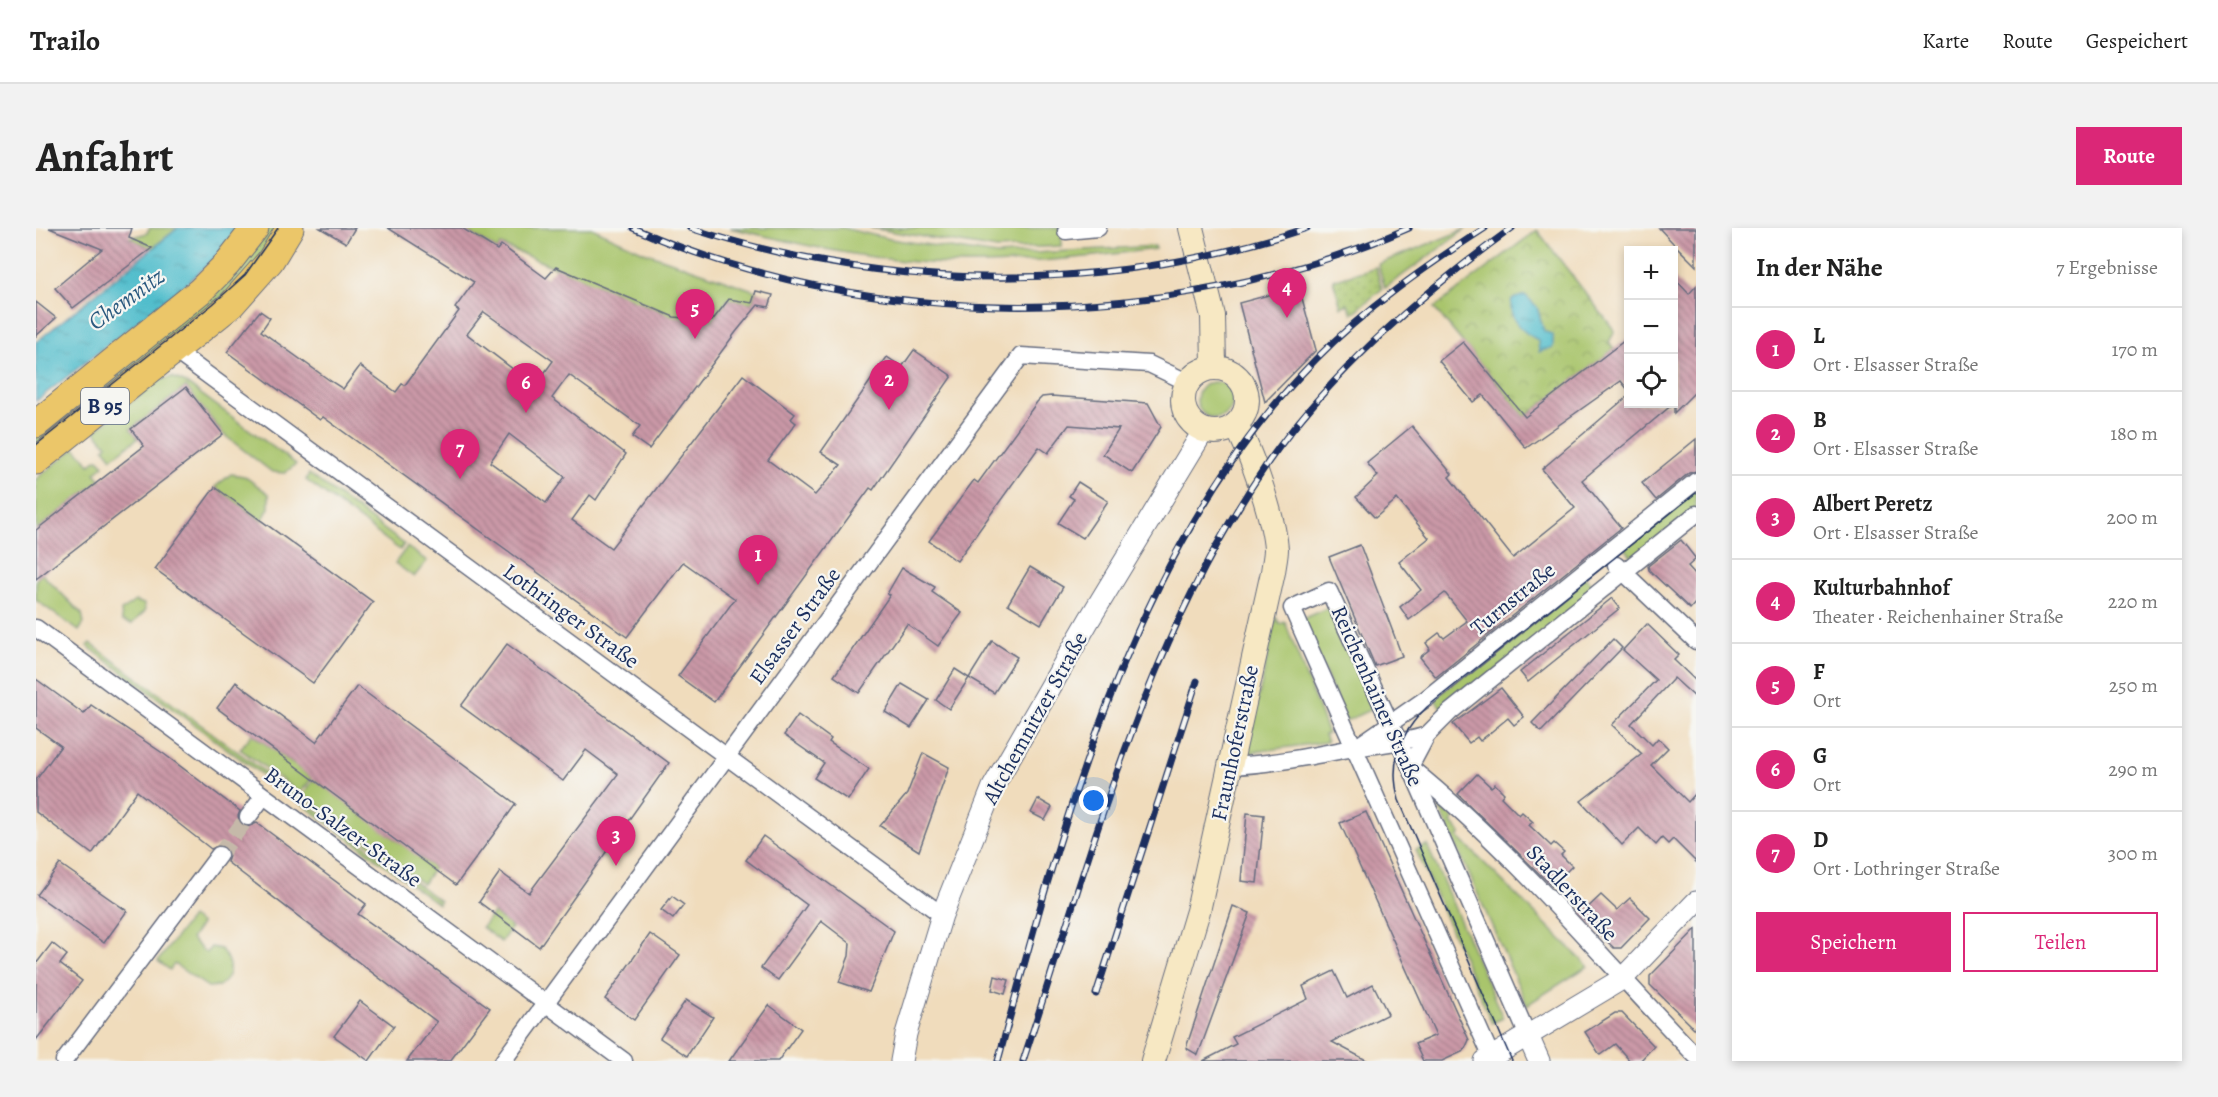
<!DOCTYPE html>
<html lang="de">
<meta charset="utf-8">
<style>
body{margin:0;font-family:Alegreya,serif;background:#f2f2f2;color:#222}
.controls{position:absolute;right:18px;top:18px;display:grid;overflow:hidden;border-radius:0px;box-shadow:0 3px 9px #0003}
.controls button{width:54px;height:54px;display:grid;place-items:center;padding:0;border:0;border-bottom:2px solid #e0e0e0;background:#fff;color:#222;font:30px sans-serif}
.you{position:absolute;left:1058px;top:573px;width:21px;height:21px;margin:-15px;border:4px solid #fff;border-radius:50%;background:#1a73e8;box-shadow:0 0 0 9px #1a73e833}
.badge{display:grid;place-items:center;width:39px;height:39px;border-radius:50%;background:#db2777;color:#fff;font-size:20px;font-weight:700}
.pin{position:absolute;translate:-50% -50px;filter:drop-shadow(0 2px 3px #0008)}
.pin::after{content:'';position:absolute;top:32px;width:21px;height:18px;background:inherit;clip-path:polygon(0 0,100% 0,50% 100%)}
.list{margin:0;padding:0;list-style:none}
h2{display:flex;justify-content:space-between;align-items:center;height:78px;margin:0;padding:0 24px;font-size:26px}
h2 small{font-size:20px;font-weight:400;color:#767676}
.list li{display:grid;grid-template-columns:39px 1fr auto;gap:18px;align-items:center;box-sizing:border-box;height:84px;padding:0 24px;border-top:2px solid #e0e0e0}
.list b{display:block;font-size:22px;white-space:nowrap}
.list p{margin:0;font-size:20px;white-space:nowrap;color:#767676}
.list em{font-size:20px;font-style:normal;color:#767676}
.actions{display:flex;gap:12px;padding:18px 24px}
.actions a{flex:1;padding:14px 0;border:2px solid #db2777;border-radius:0px;text-align:center;font-size:21px;color:#db2777}
.actions .main{background:#db2777;color:#fff}
.icon{flex:none;width:33px;height:33px;fill:none;stroke:currentColor;stroke-width:2;stroke-linecap:round;stroke-linejoin:round}
.map{position:relative;flex:none;width:1660px;height:833px;overflow:hidden;border-radius:0px}
header{display:flex;align-items:center;gap:36px;box-sizing:border-box;height:84px;padding:0 30px;background:#fff;border-bottom:2px solid #e0e0e0}
header strong{font-size:28px}
nav{display:flex;gap:33px;margin-inline-start:auto;font-size:21px}
.intro{display:flex;align-items:center;justify-content:space-between;box-sizing:border-box;height:144px;padding:0 36px}
h1{margin:0;font-size:42px}
.button{padding:15px 27px;border-radius:0px;background:#db2777;color:#fff;font-size:21px;font-weight:700}
main{display:flex;gap:36px;padding:0 36px}
aside{flex:1;background:#fff;border-radius:0px;box-shadow:0 3px 9px #0003}
.map>svg:first-child{display:block}
</style>
<header>
<strong>Trailo</strong>
<nav><a>Karte</a><a>Route</a><a>Gespeichert</a></nav>
</header>
<div class="intro"><h1>Anfahrt</h1><a class="button">Route</a></div>
<main>
<div class="map">
<svg width="1660" height="833" viewBox="0 0 1660 833">
<defs>
<pattern id="park-crowns" width="20" height="18" patternUnits="userSpaceOnUse" patternTransform="scale(1.5)"><rect width="20" height="18" fill="#a9c56c"/><path d="M2 6a3 3 0 1 1 6 0M12 15a3 3 0 1 1 6 0" fill="none" stroke="#89a05c"/></pattern>
<pattern id="garden-dots" width="8" height="8" patternUnits="userSpaceOnUse" patternTransform="scale(1.5)"><rect width="8" height="8" fill="#a9c56c"/><path d="M2 2h.1M6 6h.1" fill="none" stroke="#89a05c" stroke-width="1.8" stroke-linecap="round"/></pattern>
<pattern id="water-ripples" width="26" height="14" patternUnits="userSpaceOnUse" patternTransform="scale(1.5)"><rect width="26" height="14" fill="#51bdcc"/><path d="M2 4q2-2 4 0t4 0M15 11q2-2 4 0t4 0" fill="none" stroke="#429aa9"/></pattern>
<pattern id="building-back-hatch" width="6" height="6" patternUnits="userSpaceOnUse" patternTransform="scale(1.5)"><rect width="6" height="6" fill="#cb99a7"/><path d="M-1 5l2 2M0 0l6 6M5-1l2 2" fill="none" stroke="#a47d8b"/></pattern>
</defs>
<rect width="100%" height="100%" fill="#f6f6f2"/>
<filter id="ink" filterUnits="userSpaceOnUse"><feTurbulence type="fractalNoise" baseFrequency=".0167" numOctaves="2"/><feDisplacementMap in="SourceGraphic" scale="12" xChannelSelector="R" yChannelSelector="G"/><feConvolveMatrix kernelMatrix="1 2 1 2 8 2 1 2 1" color-interpolation-filters="sRGB"/></filter>
<filter id="wash" filterUnits="userSpaceOnUse"><feTurbulence type="fractalNoise" baseFrequency=".008" numOctaves="4" result="noise"/><feDisplacementMap in="SourceGraphic" scale="24" xChannelSelector="R" yChannelSelector="G"/><feGaussianBlur stdDeviation="1.35" result="paint"/><feColorMatrix in="noise" values="0 0 0 0 0 0 0 0 0 0 0 0 0 0 0 0 0 1.4 0 .05"/><feComposite in="paint" operator="in"/></filter>
<g filter="url(#wash)">
<rect width="100%" height="100%" fill="#f0dcbc"/>
<!-- grass -->
<g fill="#a9c56c" stroke="#627a65" stroke-width="1.5">
<polygon points="114,0 142,0 116,20 93,10 111,5"/>
<polygon points="228,0 247,0 215,45 0,223 0,202"/>
<polygon points="426,0 556,0 608,24 720,63 716,75 692,71 676,93 638,89 465,17 461,22"/>
<path d="M694 0H807L854 11 961 27 1119 18 1120 21C1045 30 967 39 892 35 825 31 758 15 694 0Z"/>
<polygon points="834,0 1025,0 1026,18 961,21"/>
<polygon points="1430,1 1349,60 1342,36"/>
<polygon points="136,149 150,155 260,236 249,245 236,244 187,206 150,159 95,201 102,210 76,230 68,220 71,217 59,203 124,152"/>
<circle cx="1179" cy="172" r="18"/>
<polygon points="39,220 54,236 62,231 68,237 59,245 65,252 0,302 0,251"/>
<polygon points="195,246 208,248 233,266 233,280 226,293 179,259"/>
<polygon points="273,246 368,316 364,322 270,252"/>
<polygon points="1660,258 1660,281 1598,331 1587,318"/>
<polygon points="371,319 391,333 378,349 359,335"/>
<polygon points="6,346 46,386 48,395 43,403 0,372 0,351"/>
<polygon points="1548,348 1560,361 1409,484 1398,471"/>
<polygon points="99,373 108,376 109,383 96,396 86,393 85,383"/>
<polygon points="1291,380 1336,481 1310,493 1266,391"/>
<polygon points="1240,389 1244,396 1249,394 1292,506 1288,507 1291,514 1217,524 1218,529 1211,526 1211,522"/>
<polygon points="54,415 404,673 402,676 51,418"/>
<polygon points="216,506 276,550 264,565 204,521"/>
<polygon points="278,551 398,640 387,656 267,567"/>
<polygon points="1401,574 1418,591 1415,594 1425,605 1422,609 1552,738 1491,777"/>
<polygon points="1391,617 1467,790 1456,795 1380,622"/>
<polygon points="457,685 476,699 465,714 446,699"/>
<path d="M155 689 165 696 155 711 170 725 175 719 185 721C195 735 198 747 183 758L172 759 138 736 134 742 122 733Z"/>
</g>
<!-- park -->
<polygon fill="url(#park-crowns)" stroke="#627a65" stroke-width="1.5" points="1501,2 1579,103 1573,114 1578,121 1489,189 1398,80"/>
<!-- garden -->
<polygon fill="url(#garden-dots)" stroke="#627a65" stroke-width="1.5" points="1340,39 1346,61 1316,86 1312,76 1305,79 1297,52"/>
<!-- water -->
<g fill="url(#water-ripples)" stroke="#367695" stroke-width="1.5">
<polygon points="142,0 204,0 174,35 151,55 0,173 0,114"/>
<path d="M1489 67 1501 79 1508 103 1517 107V119L1503 124 1502 112C1486 104 1471 91 1476 71Z"/>
</g>
<g id="blocks">
<!-- building -->
<g fill="url(#building-back-hatch)" fill-rule="evenodd">
<polygon points="13,0 96,0 93,10 116,20 37,80 19,60 66,21"/>
<polygon points="284,0 319,0 310,15"/>
<path d="M352 0H426L461 22 465 17 510 50 520 39 638 89 676 93 693 71 716 75 720 63 737 67 733 79 722 77 700 104 613 221 596 209 604 198 533 147 516 170 590 226 560 272 554 267 536 292 575 320 707 147 759 186 755 191 760 195 732 232 779 267 805 237 785 224 851 129 866 139 878 122 916 148 837 262 834 260 678 474 642 448 699 371 647 334 591 409 287 189 284 192 191 124 224 83 234 90 225 103 296 154 307 161 324 138 360 164 366 156 369 157 423 83 419 80 438 54ZM448 84 517 133 499 158 431 106ZM473 206 529 249 510 275 454 234Z"/>
<polygon points="1623,0 1660,0 1660,38 1637,15"/>
<polygon points="1638,50 1653,66 1660,58 1660,163 1638,185"/>
<polygon points="1263,59 1280,122 1229,174 1203,75"/>
<polygon points="0,74 20,90 0,108"/>
<polygon points="1593,109 1593,163 1585,153 1490,220 1447,167 1437,174 1403,133 1427,114 1489,189"/>
<polygon points="150,159 187,206 0,351 0,302 108,218 95,201"/>
<polygon points="1593,167 1593,176 1637,176 1546,252 1585,300 1400,449 1384,429 1394,421 1390,415 1403,405 1408,410 1431,393 1409,365 1373,392 1364,379 1385,362 1363,334 1393,310 1361,271 1339,290 1320,269 1342,248 1331,235 1376,198 1416,246 1413,249 1477,330 1539,280 1506,241"/>
<polygon points="1015,168 1112,175 1125,199 1096,245 1067,226 1083,201 1033,197 1012,225 1003,219 921,333 893,313 938,252 942,255 1001,174 1006,169"/>
<polygon points="1660,211 1660,243 1653,245 1620,272 1606,255"/>
<polygon points="1042,254 1072,273 1047,310 1022,295 1038,271 1033,268"/>
<polygon points="179,259 337,374 277,455 119,341"/>
<polygon points="1645,312 1660,331 1652,338 1660,347 1660,374 1654,381 1613,342 1612,338"/>
<polygon points="1324,317 1366,428 1339,438 1293,329"/>
<polygon points="994,339 1027,359 1005,396 972,376"/>
<polygon points="866,340 899,359 896,364 926,385 902,418 871,396 823,465 798,448 854,367 851,366"/>
<polygon points="1576,370 1584,380 1492,454 1484,444"/>
<polygon points="1611,396 1643,427 1638,432 1660,453 1660,470 1638,450 1595,496 1616,517 1622,510 1632,520 1615,537 1652,574 1660,565 1660,634 1637,611 1632,616 1626,610 1620,617 1603,600 1586,617 1545,573 1606,526 1576,497 1620,452 1587,422"/>
<polygon points="1577,411 1586,420 1505,504 1496,495"/>
<polygon points="956,413 981,429 958,465 933,450"/>
<polygon points="471,416 633,535 503,719 443,674 464,644 493,665 582,546 550,522 527,553 425,478"/>
<polygon points="919,441 933,450 913,481 900,472"/>
<polygon points="0,451 48,486 55,477 128,526 204,583 202,588 205,597 211,599 221,595 330,676 322,686 454,780 414,833 371,833 401,794 191,634 193,628 190,619 184,617 175,621 101,563 56,626 0,584 0,552 25,518 0,500"/>
<polygon points="200,454 280,514 321,458 480,576 420,657 181,480"/>
<polygon points="866,456 893,472 875,500 849,484"/>
<polygon points="1465,460 1488,489 1478,497 1472,490 1444,513 1441,509 1433,515 1417,496"/>
<polygon points="762,487 795,511 793,514 833,541 812,572 778,550 788,535 748,507"/>
<polygon points="887,525 913,539 883,623 844,598 871,566"/>
<polygon points="1441,546 1455,559 1459,556 1468,565 1465,569 1483,587 1486,584 1497,594 1493,597 1515,618 1518,615 1528,624 1525,627 1536,638 1516,658 1422,566"/>
<polygon points="1002,571 1016,579 1009,592 995,585"/>
<polygon points="1330,584 1433,812 1428,823 1406,833 1387,833 1379,816 1400,807 1304,595"/>
<polygon points="1211,585 1228,587 1221,655 1205,653"/>
<polygon points="727,608 858,703 833,764 803,754 813,728 814,715 785,693 742,752 725,740 771,677 710,632"/>
<polygon points="24,636 91,683 68,715 1,667"/>
<polygon points="1565,667 1581,682 1594,670 1614,690 1585,720 1578,720 1544,687"/>
<polygon points="636,668 648,677 637,691 625,682"/>
<polygon points="1197,678 1214,685 1162,827 1150,820"/>
<polygon points="1660,701 1660,802 1614,757 1614,748"/>
<polygon points="614,706 644,727 598,792 569,771"/>
<polygon points="16,715 31,727 24,736 46,753 0,812 0,736"/>
<polygon points="1298,743 1311,770 1337,756 1352,786 1296,814 1332,833 1167,833 1200,816 1196,809 1272,771 1267,758"/>
<polygon points="959,748 973,752 969,766 956,762"/>
<polygon points="650,772 677,789 651,828 624,810"/>
<polygon points="324,773 358,798 333,833 298,808"/>
<polygon points="733,777 765,801 742,833 693,833"/>
<polygon points="1579,785 1586,785 1618,818 1604,833 1594,833 1579,816 1564,827 1549,804"/>
</g>
</g>
</g>
<g filter="url(#ink)">
<use href="#blocks" fill-opacity="0" stroke="#666c7f" stroke-width="1.5"/>
<g fill="none" stroke-linecap="round" stroke-linejoin="round">
<!-- minor-tunnel -->
<polyline stroke="#c5b9a9" stroke-width="16" stroke-dasharray="16 8" stroke-linecap="butt" points="183,627 212,589"/>
<!-- minor casing -->
<g stroke="#666c7f" stroke-width="19">
<g id="minor">
<polyline points="1030,3 1062,0"/>
<polyline points="139,123 906,687"/>
<polyline points="1580,337 1660,413"/>
<polyline points="0,400 588,833"/>
<polyline points="1319,520 1391,470 1660,253"/>
<path d="M1194 538C1237 536 1277 528 1318 520 1343 516 1367 515 1391 507"/>
<polyline points="1374,539 1391,507 1414,484 1660,286"/>
<path d="M1376 541C1480 625 1567 732 1660 828"/>
<polyline points="212,589 227,569"/>
<polyline points="1456,830 1256,380 1293,363 1369,527 1492,808"/>
<polyline points="28,833 183,627"/>
<polyline points="467,833 985,128 1113,136 1151,154"/>
</g>
</g>
<!-- tertiary casing -->
<g stroke="#666c7f" stroke-width="23">
<g id="tertiary">
<polyline points="1492,808 1503,833"/>
<polyline points="865,833 870,806 906,687 957,559 1053,392 1168,202"/>
<polyline points="1449,833 1586,751 1660,674"/>
</g>
</g>
<!-- secondary casing -->
<g stroke="#666c7f" stroke-width="26">
<g id="secondary">
<polyline points="1155,0 1177,88 1178,139"/>
<circle cx="1179" cy="172" r="32"/>
<path d="M1117 833 1162 683 1237 344C1238 336 1240 328 1240 321 1238 290 1215 224 1200 197"/>
</g>
</g>
<!-- primary casing -->
<g stroke="#666c7f" stroke-width="29">
<g id="primary">
<polyline points="0,196 164,63 191,36 219,0"/>
<polyline points="0,233 195,77 234,33 254,0"/>
</g>
</g>
<!-- minor -->
<use href="#minor" stroke="#fff" stroke-width="16"/>
<!-- tertiary -->
<use href="#tertiary" stroke="#fff" stroke-width="21"/>
<!-- secondary -->
<use href="#secondary" stroke="#f7e8c3" stroke-width="24"/>
<!-- primary -->
<use href="#primary" stroke="#ebc669" stroke-width="27"/>
<!-- tram -->
<g stroke="#1b2f5e" stroke-width="1.5">
<polyline points="0,217 177,76 209,47 242,0"/>
<path d="M1476 833 1363 572C1352 535 1364 505 1391 479L1660 265"/>
</g>
<!-- rail casing -->
<g stroke="#1b2f5e" stroke-width="7">
<g id="rail">
<path d="M597 0C835 105 1134 104 1373 0"/>
<path d="M654 0C853 65 1073 66 1271 0"/>
<polyline points="1060,766 1161,453"/>
<path d="M962 833C1027 591 1099 315 1280 131 1330 80 1389 39 1449 0"/>
<path d="M987 833C1055 628 1108 412 1233 233 1297 142 1386 65 1476 0"/>
</g>
</g>
<!-- rail -->
<use href="#rail" stroke="#f6f6f2" stroke-width="4.5" stroke-dasharray="14" stroke-linecap="butt"/>
</g>
</g>
<g text-anchor="middle" dominant-baseline="central" stroke-width="4.5" stroke-linejoin="round" paint-order="stroke">
<!-- shield labels -->
<rect fill="#f6f6f2" stroke="#5d6b8a" stroke-width="1.5" x="45" y="160" width="48" height="36" rx="4.5"/>
<g font-size="21" font-weight="bold" fill="#1b2f5e">
<text x="69" y="178">B 95</text>
</g>
<!-- street labels -->
<g font-size="22" fill="#1b2f5e" stroke="#f6f6f2">
<text transform="translate(1477 371) rotate(-39)">Turnstraße</text>
<text transform="translate(535 388) rotate(36)">Lothringer Straße</text>
<text transform="translate(759 398) rotate(-54)">Elsasser Straße</text>
<text transform="translate(1341 468) rotate(66)">Reichenhainer Straße</text>
<text transform="translate(999 490) rotate(-61)">Altchemnitzer Straße</text>
<text transform="translate(1199 515) rotate(-78)">Fraunhoferstraße</text>
<text transform="translate(307 599) rotate(36)">Bruno-Salzer-Straße</text>
<text transform="translate(1536 665) rotate(47)">Stadlerstraße</text>
</g>
<!-- water labels -->
<g font-size="24" font-style="italic" fill="#2b5a7f" stroke="#f6f6f2">
<text transform="translate(90 71) rotate(-36)">Chemnitz</text>
</g>
</g>
</svg>
<div class="controls">
<button>+</button>
<button>−</button>
<button><svg class="icon" aria-label="locate" viewBox="0 0 24 24"><circle cx="12" cy="12" r="6"/><path d="M12 2v4M12 18v4M2 12h4M18 12h4"/></svg></button>
</div>
<div class="you"></div>
<div class="pin badge" style="left:722px;top:357px">1</div>
<div class="pin badge" style="left:853px;top:182px">2</div>
<div class="pin badge" style="left:580px;top:638px">3</div>
<div class="pin badge" style="left:1251px;top:90px">4</div>
<div class="pin badge" style="left:659px;top:111px">5</div>
<div class="pin badge" style="left:490px;top:185px">6</div>
<div class="pin badge" style="left:424px;top:251px">7</div>
</div>
<aside>
<h2>In der Nähe<small>7 Ergebnisse</small></h2>
<ul class="list">
<li><span class="badge">1</span><div><b>L</b><p>Ort · Elsasser Straße</p></div><em>170 m</em></li>
<li><span class="badge">2</span><div><b>B</b><p>Ort · Elsasser Straße</p></div><em>180 m</em></li>
<li><span class="badge">3</span><div><b>Albert Peretz</b><p>Ort · Elsasser Straße</p></div><em>200 m</em></li>
<li><span class="badge">4</span><div><b>Kulturbahnhof</b><p>Theater · Reichenhainer Straße</p></div><em>220 m</em></li>
<li><span class="badge">5</span><div><b>F</b><p>Ort</p></div><em>250 m</em></li>
<li><span class="badge">6</span><div><b>G</b><p>Ort</p></div><em>290 m</em></li>
<li><span class="badge">7</span><div><b>D</b><p>Ort · Lothringer Straße</p></div><em>300 m</em></li>
</ul>
<div class="actions"><a class="main">Speichern</a><a>Teilen</a></div>
</aside>
</main>
